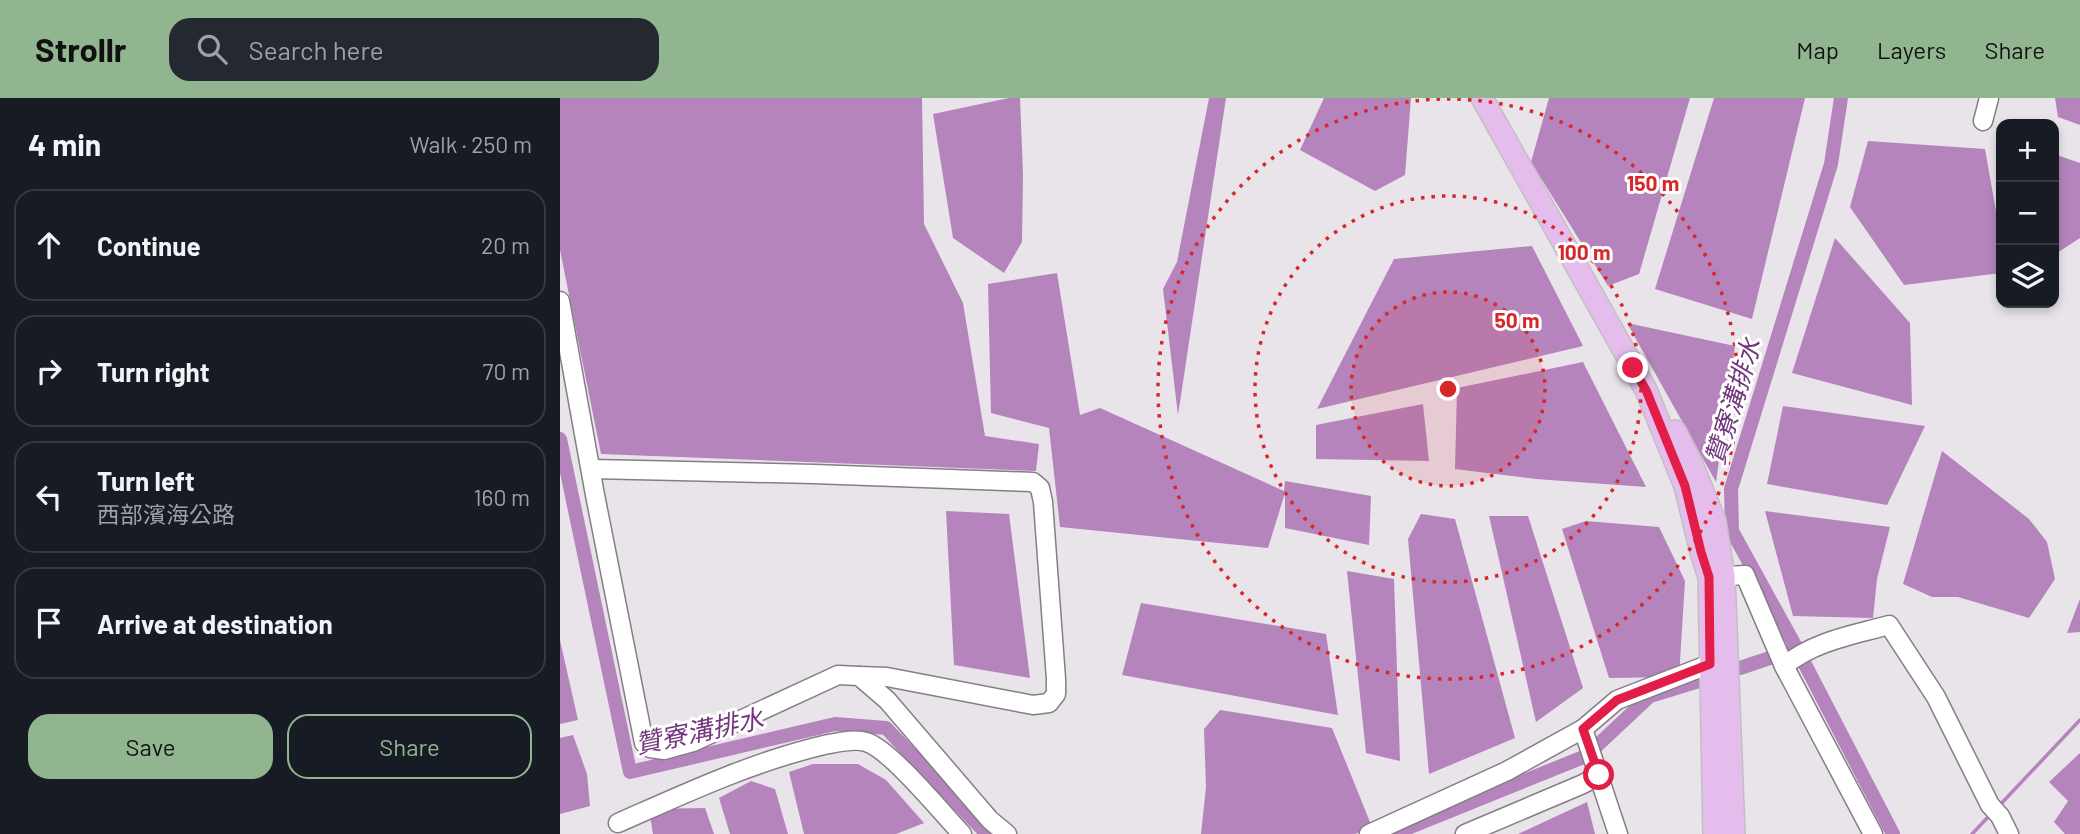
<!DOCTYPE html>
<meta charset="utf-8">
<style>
body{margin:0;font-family:Barlow,"Noto Sans TC",sans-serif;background:#242831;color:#f1f3f6}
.controls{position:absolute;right:21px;top:21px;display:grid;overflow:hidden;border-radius:14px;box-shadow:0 4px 10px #0003}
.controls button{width:63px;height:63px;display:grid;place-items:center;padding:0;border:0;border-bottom:2px solid #363941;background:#171b24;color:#f1f3f6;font:35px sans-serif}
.stop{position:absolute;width:21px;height:21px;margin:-16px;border:5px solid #e11d48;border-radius:50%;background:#fff}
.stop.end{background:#e11d48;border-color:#fff;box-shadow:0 2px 7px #0008}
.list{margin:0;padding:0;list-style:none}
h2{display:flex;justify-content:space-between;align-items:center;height:91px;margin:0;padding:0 28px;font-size:30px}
h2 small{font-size:23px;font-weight:400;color:#9ea1a6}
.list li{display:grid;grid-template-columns:46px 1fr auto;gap:21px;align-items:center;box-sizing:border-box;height:112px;margin:0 14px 14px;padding:0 14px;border:2px solid #363941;border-radius:21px}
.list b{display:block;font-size:26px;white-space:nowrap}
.list p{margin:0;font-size:23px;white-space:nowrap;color:#9ea1a6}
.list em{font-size:23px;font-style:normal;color:#9ea1a6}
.actions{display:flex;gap:14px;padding:21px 28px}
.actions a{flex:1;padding:16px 0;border:2px solid #91b68f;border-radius:21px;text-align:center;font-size:24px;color:#91b68f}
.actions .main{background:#91b68f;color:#111}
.icon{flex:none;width:38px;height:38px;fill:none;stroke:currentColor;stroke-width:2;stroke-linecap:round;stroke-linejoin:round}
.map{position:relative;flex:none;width:1520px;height:736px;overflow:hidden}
header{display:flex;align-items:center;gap:42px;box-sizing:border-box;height:98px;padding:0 35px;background:#91b68f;color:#111}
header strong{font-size:33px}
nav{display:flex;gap:38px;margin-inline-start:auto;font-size:24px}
.search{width:490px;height:63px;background:#242831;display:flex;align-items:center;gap:18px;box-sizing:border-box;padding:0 24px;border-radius:21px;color:#9ea1a6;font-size:26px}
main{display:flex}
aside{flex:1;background:#171b24}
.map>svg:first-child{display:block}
</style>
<header>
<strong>Strollr</strong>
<div class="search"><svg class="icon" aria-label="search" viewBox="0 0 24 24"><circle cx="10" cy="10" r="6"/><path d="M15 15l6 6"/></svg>Search here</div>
<nav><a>Map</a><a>Layers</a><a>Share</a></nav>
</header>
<main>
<aside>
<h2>4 min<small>Walk · 250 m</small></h2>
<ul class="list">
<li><svg class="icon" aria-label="ahead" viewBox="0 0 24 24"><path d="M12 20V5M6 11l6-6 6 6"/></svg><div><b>Continue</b></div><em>20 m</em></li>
<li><svg class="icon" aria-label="right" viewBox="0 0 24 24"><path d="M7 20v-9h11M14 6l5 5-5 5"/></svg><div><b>Turn right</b></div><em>70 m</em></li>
<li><svg class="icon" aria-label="left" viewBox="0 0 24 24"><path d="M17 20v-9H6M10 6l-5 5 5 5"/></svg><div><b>Turn left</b><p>西部濱海公路</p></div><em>160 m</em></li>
<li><svg class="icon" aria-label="arrive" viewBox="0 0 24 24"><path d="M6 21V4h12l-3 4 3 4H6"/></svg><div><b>Arrive at destination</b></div></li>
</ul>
<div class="actions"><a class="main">Save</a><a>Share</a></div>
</aside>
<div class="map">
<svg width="1520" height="736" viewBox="0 0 1520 736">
<rect width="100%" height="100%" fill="#e9e3ea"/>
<!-- water -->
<g fill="#b584bd">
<polygon points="0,0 362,0 364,126 403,205 425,338 479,346 476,373 41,356 0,152"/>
<polygon points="449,0 460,0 463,76 462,144 444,175 393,140 373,16"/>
<polygon points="649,0 666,0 618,317 603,191 617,164"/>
<polygon points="764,0 851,0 845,77 815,93 740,52"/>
<polygon points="989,0 1130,0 1079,176 1048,188 971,64"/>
<polygon points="1154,0 1245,0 1192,221 1095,191"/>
<polygon points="1495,0 1520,0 1520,27 1498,19"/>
<polygon points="1308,43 1425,51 1441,142 1441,175 1344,187 1290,109"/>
<polygon points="1494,56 1520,65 1520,140 1494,157"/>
<polygon points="1275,140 1350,225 1352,307 1232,275"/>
<polygon points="972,148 1023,248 757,311 834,161"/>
<polygon points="497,175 520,317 540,310 724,393 725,383 811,398 809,447 725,430 725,395 708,450 500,429 489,330 431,315 428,186"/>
<polygon points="1067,225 1175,248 1156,384"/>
<polygon points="1023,264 1086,389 976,381 895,371 897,290"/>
<polygon points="863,306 869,363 756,361 756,327"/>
<polygon points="1223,308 1365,328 1327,407 1207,386"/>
<polygon points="1382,353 1469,421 1487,444 1495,481 1469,520 1398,499 1372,499 1343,486"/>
<polygon points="386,413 449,416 470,580 394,567"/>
<polygon points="1205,413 1330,429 1317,481 1313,520 1233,518"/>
<polygon points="861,416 895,421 955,640 869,676 848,441"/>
<polygon points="929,418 968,418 1023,590 976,624"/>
<polygon points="1026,423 1099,429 1125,483 1119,579 1049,580 1002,431"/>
<polygon points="787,473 834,481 840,663 806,655"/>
<polygon points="1520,501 1520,534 1507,535"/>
<polygon points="581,505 766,536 778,617 562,577"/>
<polygon points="0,542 18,622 0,626"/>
<polygon points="660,612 772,630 812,729 795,736 641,736 646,689 644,631"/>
<polygon points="13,637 27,676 30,708 0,716 0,640"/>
<polygon points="1520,655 1520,736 1505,736 1494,724 1508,703 1489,684"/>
<polygon points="253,666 298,666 326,682 364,725 336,736 244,736 229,674"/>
<polygon points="191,683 215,691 228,736 170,736 159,700"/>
<polygon points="1027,704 1035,736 958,736"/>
<polygon points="145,710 154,736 93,736 89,711"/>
</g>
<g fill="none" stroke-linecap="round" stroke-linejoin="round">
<!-- stream -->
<g stroke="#b584bd" stroke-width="3.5">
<polyline points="1438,709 1520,622"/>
<polyline points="1412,736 1430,717"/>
</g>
<!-- canal -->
<g stroke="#b584bd" stroke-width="14">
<polyline points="0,341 70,674 275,626 326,630 427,736"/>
<polyline points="1237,551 1333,736"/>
<polyline points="1180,570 1237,551 1172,433 1171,391 1271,66 1281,0"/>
<polyline points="833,736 1026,658 1090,598 1139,583"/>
</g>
<!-- minor casing -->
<g stroke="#847e85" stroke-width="21">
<g id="minor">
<polyline points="1423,23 1429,0"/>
<polyline points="0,203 35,397 84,645 90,650 104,652 133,644 278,577 299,578 327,602 430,722 447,736"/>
<polyline points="32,371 254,376 473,384 480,390 483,404 496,581 496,596 489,605 473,607 327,579 299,578"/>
<polyline points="1153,479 1185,477 1224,568 1313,736"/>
<path d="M1224 568C1254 543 1293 537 1329 527L1376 599 1430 707 1440 718 1449 736"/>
<polyline points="1023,631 1058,736"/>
<path d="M58 725C126 695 192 664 264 647 276 645 294 640 306 644 329 650 383 716 402 736"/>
<polyline points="809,736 947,673 1023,631 1057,602 1150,566"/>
<polyline points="905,736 1023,686 1039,677"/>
</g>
</g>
<!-- major casing -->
<g stroke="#c1c0c1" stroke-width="24">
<g id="major">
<polyline points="922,0 1086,292 1125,388 1141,454 1149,479 1154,736"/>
<polyline points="1115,333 1131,364 1155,423 1164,478 1174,736"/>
</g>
</g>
<!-- minor -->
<use href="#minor" stroke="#fff" stroke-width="18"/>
<!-- major -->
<use href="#major" stroke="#e5bdec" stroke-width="21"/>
</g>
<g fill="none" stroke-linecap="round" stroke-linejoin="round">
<!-- route -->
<polyline stroke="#e11d48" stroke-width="9" points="1039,677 1023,631 1057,602 1150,566 1149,479 1141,454 1125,388 1086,292 1073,270"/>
</g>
<!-- distance rings -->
<circle cx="888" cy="291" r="97" fill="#d62828" fill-opacity=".12"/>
<g fill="none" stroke="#d62828" stroke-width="3.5" stroke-dasharray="3.5 7">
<circle cx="888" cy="291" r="97"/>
<circle cx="888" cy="291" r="193"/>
<circle cx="888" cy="291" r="290"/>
</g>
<g text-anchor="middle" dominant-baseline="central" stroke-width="6" stroke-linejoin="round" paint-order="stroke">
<!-- water labels -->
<g font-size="26" font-style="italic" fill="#73377d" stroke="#fff">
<text transform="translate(1172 303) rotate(-73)">贊寮溝排水</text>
<text transform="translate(139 632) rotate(-12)">贊寮溝排水</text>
</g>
</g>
<circle cx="888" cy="291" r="10" fill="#d62828" stroke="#fff" stroke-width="3.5"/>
<g font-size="21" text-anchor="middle" font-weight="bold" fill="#d62828" stroke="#fff" stroke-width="6" stroke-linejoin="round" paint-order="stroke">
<text x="1093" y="93">150 m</text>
<text x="1024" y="162">100 m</text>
<text x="957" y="230">50 m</text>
</g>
</svg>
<div class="controls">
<button>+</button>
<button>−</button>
<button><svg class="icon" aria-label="layers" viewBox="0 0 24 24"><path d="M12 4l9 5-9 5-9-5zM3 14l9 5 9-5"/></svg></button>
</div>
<div class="stop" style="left:1039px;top:677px"></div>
<div class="stop end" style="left:1073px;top:270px"></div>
</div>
</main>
